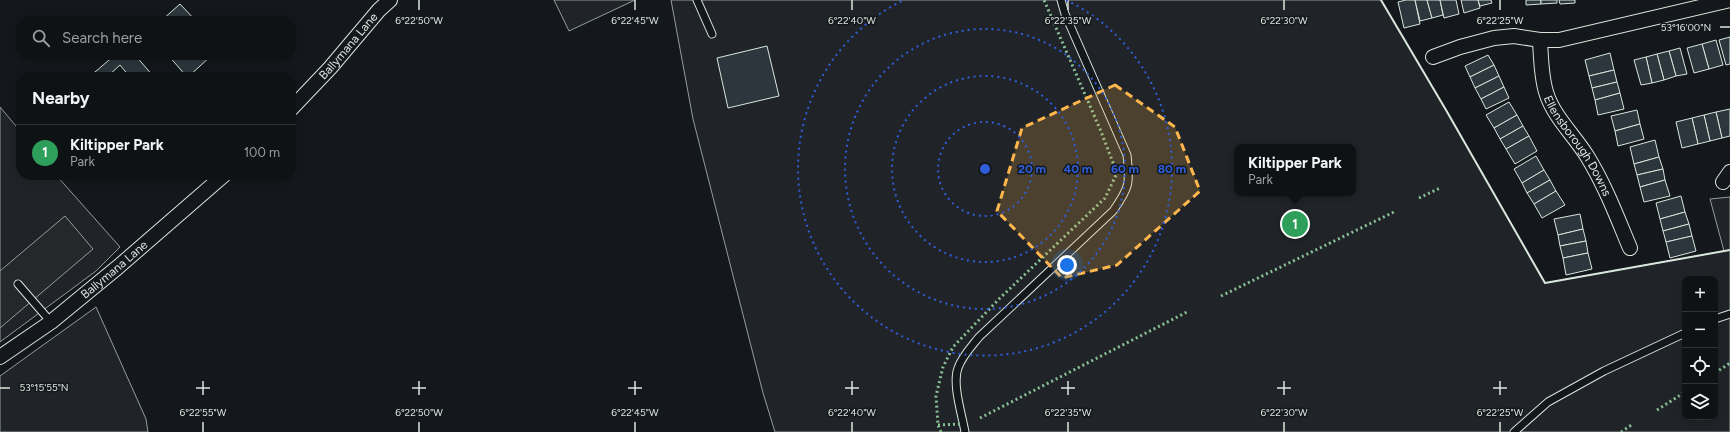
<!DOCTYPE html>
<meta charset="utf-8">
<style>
body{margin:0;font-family:Figtree,sans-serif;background:#181b1e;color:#f1f3f6}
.controls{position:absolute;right:12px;bottom:12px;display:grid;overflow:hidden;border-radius:8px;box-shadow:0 2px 10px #0003}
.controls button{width:36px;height:36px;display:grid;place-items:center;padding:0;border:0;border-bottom:1px solid #2f3234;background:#0f1215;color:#f1f3f6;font:20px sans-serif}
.you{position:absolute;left:1067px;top:265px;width:14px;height:14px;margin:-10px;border:3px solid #fff;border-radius:50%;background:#1a73e8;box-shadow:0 0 0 6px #1a73e833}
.badge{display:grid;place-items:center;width:26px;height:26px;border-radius:50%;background:#ffb74d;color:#fff;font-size:13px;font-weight:700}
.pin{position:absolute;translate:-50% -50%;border:2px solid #fff;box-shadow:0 1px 4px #0006}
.popup{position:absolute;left:1234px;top:144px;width:122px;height:52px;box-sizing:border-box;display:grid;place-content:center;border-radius:8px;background:#0f1215;filter:drop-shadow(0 1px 3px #0005);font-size:13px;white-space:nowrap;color:#9b9ea0}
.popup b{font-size:15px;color:#f1f3f6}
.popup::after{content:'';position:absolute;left:50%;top:100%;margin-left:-8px;border:8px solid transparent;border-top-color:#0f1215}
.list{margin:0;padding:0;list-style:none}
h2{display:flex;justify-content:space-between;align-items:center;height:52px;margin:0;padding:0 16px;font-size:17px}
h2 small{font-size:13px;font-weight:400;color:#9b9ea0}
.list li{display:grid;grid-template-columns:26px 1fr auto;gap:12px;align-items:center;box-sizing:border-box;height:56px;padding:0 16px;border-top:1px solid #2f3234}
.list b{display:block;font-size:15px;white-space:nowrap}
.list p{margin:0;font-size:13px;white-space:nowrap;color:#9b9ea0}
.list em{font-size:13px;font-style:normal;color:#9b9ea0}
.icon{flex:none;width:22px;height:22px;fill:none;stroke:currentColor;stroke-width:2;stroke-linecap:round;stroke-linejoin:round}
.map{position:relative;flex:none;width:1730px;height:432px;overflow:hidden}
.search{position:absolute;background:#0f1215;box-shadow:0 2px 10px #0003;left:16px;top:16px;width:280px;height:44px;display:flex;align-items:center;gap:10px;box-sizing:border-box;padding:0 14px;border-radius:16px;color:#9b9ea0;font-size:15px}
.panel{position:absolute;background:#0f1215;box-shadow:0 2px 10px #0003;left:16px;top:72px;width:280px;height:108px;border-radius:16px}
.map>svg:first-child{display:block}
</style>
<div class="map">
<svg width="1730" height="432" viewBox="0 0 1730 432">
<rect width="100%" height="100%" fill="#14181c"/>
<!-- green -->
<g fill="#202428" stroke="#939e99" fill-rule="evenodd">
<polygon points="554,0 635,0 569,31"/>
<path d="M671 0H1381L1446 110 1545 283 1724 251 1710 199 1730 197V432H775L763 393 693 119ZM1237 147H1353V193H1237ZM1685 279H1715V417H1685Z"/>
<polygon points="0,107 21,132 21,175 56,175 120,247 96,271 0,342"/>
<polygon points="96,307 146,419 148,432 0,432 0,376"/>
</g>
<!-- parking -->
<polygon fill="#24282b" stroke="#939e99" points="65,216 93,249 0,328 0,271"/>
<!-- building -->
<g fill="#2c363c" stroke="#d8e6dc">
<polygon points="1406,0 1415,0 1420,24 1404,28 1398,2"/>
<polygon points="1415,0 1427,0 1432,18 1420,21"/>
<polygon points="1427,0 1440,0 1443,15 1432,18"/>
<polygon points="1440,0 1456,0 1459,14 1444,18"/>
<polygon points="1461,0 1478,0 1480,8 1464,13"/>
<polygon points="1478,0 1491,0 1492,3 1480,6"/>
<polygon points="1526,0 1541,0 1541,4 1526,5"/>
<polygon points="1541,0 1557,0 1557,3 1541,4"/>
<polygon points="1559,0 1575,0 1575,3 1560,4"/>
<polygon points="180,4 196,21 161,21"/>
<polygon points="1730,37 1730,64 1726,65 1719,40"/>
<polygon points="1716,40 1723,65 1709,69 1702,44"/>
<polygon points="1702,44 1709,69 1694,73 1687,48"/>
<polygon points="767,46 779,96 728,108 717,58"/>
<polygon points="1680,48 1687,74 1676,76 1669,51"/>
<polygon points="1669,51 1676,76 1664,80 1657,54"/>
<polygon points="1610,53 1614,70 1589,76 1585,60"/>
<polygon points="1657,54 1664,80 1652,83 1646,57"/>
<polygon points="115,55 135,55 154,77 130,77 120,65 107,77 89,77"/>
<polygon points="168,55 212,55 188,77 187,77"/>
<polygon points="1488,55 1494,65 1470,77 1465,66"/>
<polygon points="1646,57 1652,83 1641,85 1634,60"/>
<polygon points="1494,65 1499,76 1475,88 1470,77"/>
<polygon points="1614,70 1617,82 1592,88 1589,76"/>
<polygon points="1499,76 1504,87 1481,99 1475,88"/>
<polygon points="1617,82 1620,93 1595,100 1592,88"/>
<polygon points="1504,87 1509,98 1486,109 1481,99"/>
<polygon points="1620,93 1624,109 1598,115 1595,100"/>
<polygon points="1509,102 1517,115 1494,128 1486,115"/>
<polygon points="1730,109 1730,136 1722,138 1716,112"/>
<polygon points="1637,110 1640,124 1615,131 1611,116"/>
<polygon points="1716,112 1722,138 1710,141 1704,115"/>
<polygon points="1517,115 1523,126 1500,139 1494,128"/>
<polygon points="1704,115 1710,141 1698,144 1692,118"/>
<polygon points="1692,118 1698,144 1682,148 1676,122"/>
<polygon points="1640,124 1644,139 1618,146 1615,131"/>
<polygon points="1523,126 1529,136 1506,149 1500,139"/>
<polygon points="1529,136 1537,151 1515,164 1506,149"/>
<polygon points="1655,140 1659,157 1634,164 1630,147"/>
<polygon points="1536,156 1544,170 1522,183 1514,169"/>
<polygon points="1659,157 1663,169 1637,175 1634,164"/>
<polygon points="1663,169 1665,180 1640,187 1637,175"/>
<polygon points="1544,170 1550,180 1527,193 1522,183"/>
<polygon points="1550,180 1556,191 1534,204 1527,193"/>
<polygon points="1665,180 1670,196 1644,202 1640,187"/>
<polygon points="1556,191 1565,205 1542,218 1534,204"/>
<polygon points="1681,196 1685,212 1660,219 1656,203"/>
<polygon points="1685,212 1689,224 1663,231 1660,219"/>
<polygon points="1580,214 1583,229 1558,235 1554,219"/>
<polygon points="1689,224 1692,236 1666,242 1663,231"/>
<polygon points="1583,229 1586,241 1560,246 1558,235"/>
<polygon points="1692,236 1696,251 1670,258 1666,242"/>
<polygon points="1586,241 1588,253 1563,258 1560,246"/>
<polygon points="1588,253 1592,269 1566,275 1563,258"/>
</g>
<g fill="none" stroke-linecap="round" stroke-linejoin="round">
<!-- lane casing -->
<g stroke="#d8e6dc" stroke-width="9">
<g id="lane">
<polyline points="697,0 712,34"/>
<polyline points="18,284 51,322"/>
<polyline points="1715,319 1730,314"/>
<path d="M965 432C962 415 952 384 958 368 962 356 972 346 979 337L1113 211C1130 187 1130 183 1127 155L1065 14 1061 0"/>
<polyline points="1514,432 1548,402 1604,371 1685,333"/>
</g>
</g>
<!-- street casing -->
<g stroke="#d8e6dc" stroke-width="16">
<g id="street">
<path id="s1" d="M1540 40C1541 57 1541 75 1546 92 1553 116 1574 135 1587 156 1605 185 1617 217 1630 248"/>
<polyline points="1433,57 1460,47 1494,38 1514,36 1540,40 1559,40 1730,0"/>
<path id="s2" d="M291 109 330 68 379 10 390 0"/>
<polyline points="1723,182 1730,172"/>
<path id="s3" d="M0 357 51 322 118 267 224 175"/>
</g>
</g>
<!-- lane -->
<use href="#lane" stroke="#14181c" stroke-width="7"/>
<!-- street -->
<use href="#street" stroke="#14181c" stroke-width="14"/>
<!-- hedge -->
<g stroke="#8ac095" stroke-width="3" stroke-dasharray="2 3" stroke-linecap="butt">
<polyline points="1419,198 1440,188"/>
<polyline points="1221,296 1396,211"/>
<polyline points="1715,373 1730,363"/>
<polyline points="1657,410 1685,392"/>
<polyline points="980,418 1189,311"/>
<polyline points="938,425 962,424"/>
<polyline points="941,432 938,425 936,396 943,367 953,347 999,299 1105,198 1117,173 1100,129 1044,0"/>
<polyline points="1621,432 1633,424"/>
</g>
<!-- wall -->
<polyline stroke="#d8e6dc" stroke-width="2" points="1381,0 1446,110 1545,283 1730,250"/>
</g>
<!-- marked area -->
<path fill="#ffb74d" fill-opacity="0.2" stroke="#ffb74d" stroke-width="3" stroke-dasharray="8 5" stroke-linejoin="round" d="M1115 85 1175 127 1200 191 1117 265 1062 278 997 211 1022 128Z"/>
<!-- ticks -->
<path fill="none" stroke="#d8e6dc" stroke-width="1.5" d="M419 0V10M635 0V10M852 0V10M1068 0V10M1284 0V10M1500 0V10M1720 27H1730M203 381V395M419 381V395M635 381V395M852 381V395M1068 381V395M1284 381V395M1500 381V395M0 388H10M196 388H210M412 388H426M628 388H642M845 388H859M1061 388H1075M1277 388H1291M1493 388H1507M203 422V432M419 422V432M635 422V432M852 422V432M1068 422V432M1284 422V432M1500 422V432"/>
<!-- distance rings -->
<g fill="none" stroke="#305dd8" stroke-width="2" stroke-dasharray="2 4">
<circle cx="985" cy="169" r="47"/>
<circle cx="985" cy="169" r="93"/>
<circle cx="985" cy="169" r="140"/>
<path d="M1066 0A187 187 0 1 1 904 0"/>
</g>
<g text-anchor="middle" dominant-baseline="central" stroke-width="3" stroke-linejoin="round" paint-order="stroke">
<!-- street labels -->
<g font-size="12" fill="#d8e6dc" stroke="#14181c">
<text stroke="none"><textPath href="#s2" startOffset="85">Ballymana Lane</textPath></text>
<text stroke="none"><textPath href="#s1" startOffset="115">Ellensborough Downs</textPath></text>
<text stroke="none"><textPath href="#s3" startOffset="144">Ballymana Lane</textPath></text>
</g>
</g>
<g font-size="10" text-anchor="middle" fill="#d8e6dc" stroke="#14181c" stroke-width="3" stroke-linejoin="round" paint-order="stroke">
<text x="419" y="24">6°22'50"W</text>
<text x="635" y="24">6°22'45"W</text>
<text x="852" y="24">6°22'40"W</text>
<text x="1068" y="24">6°22'35"W</text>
<text x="1284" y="24">6°22'30"W</text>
<text x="1500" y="24">6°22'25"W</text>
<text x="1686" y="31">53°16'00"N</text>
<text x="44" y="391">53°15'55"N</text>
<text x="203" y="416">6°22'55"W</text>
<text x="419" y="416">6°22'50"W</text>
<text x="635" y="416">6°22'45"W</text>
<text x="852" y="416">6°22'40"W</text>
<text x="1068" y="416">6°22'35"W</text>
<text x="1284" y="416">6°22'30"W</text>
<text x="1500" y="416">6°22'25"W</text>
</g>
<circle cx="985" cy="169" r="6" fill="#305dd8" stroke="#14181c" stroke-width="2"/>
<g font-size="12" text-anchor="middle" font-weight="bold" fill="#305dd8" stroke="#14181c" stroke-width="3" stroke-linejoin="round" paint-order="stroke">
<text x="1032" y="173">20 m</text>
<text x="1078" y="173">40 m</text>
<text x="1125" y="173">60 m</text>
<text x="1172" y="173">80 m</text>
</g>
</svg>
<div class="controls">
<button>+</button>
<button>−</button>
<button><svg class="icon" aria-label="locate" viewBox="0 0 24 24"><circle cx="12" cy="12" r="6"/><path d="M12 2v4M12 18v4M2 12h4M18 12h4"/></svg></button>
<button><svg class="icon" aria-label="layers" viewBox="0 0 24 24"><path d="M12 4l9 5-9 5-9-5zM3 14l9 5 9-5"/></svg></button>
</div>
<div class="you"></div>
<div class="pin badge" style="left:1295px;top:224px;background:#2e9e5b">1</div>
<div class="popup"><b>Kiltipper Park</b>Park</div>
<div class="search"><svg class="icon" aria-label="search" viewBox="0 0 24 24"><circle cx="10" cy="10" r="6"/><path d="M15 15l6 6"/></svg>Search here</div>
<section class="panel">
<h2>Nearby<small></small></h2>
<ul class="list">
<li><span class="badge" style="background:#2e9e5b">1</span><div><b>Kiltipper Park</b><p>Park</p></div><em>100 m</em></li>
</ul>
</section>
</div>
